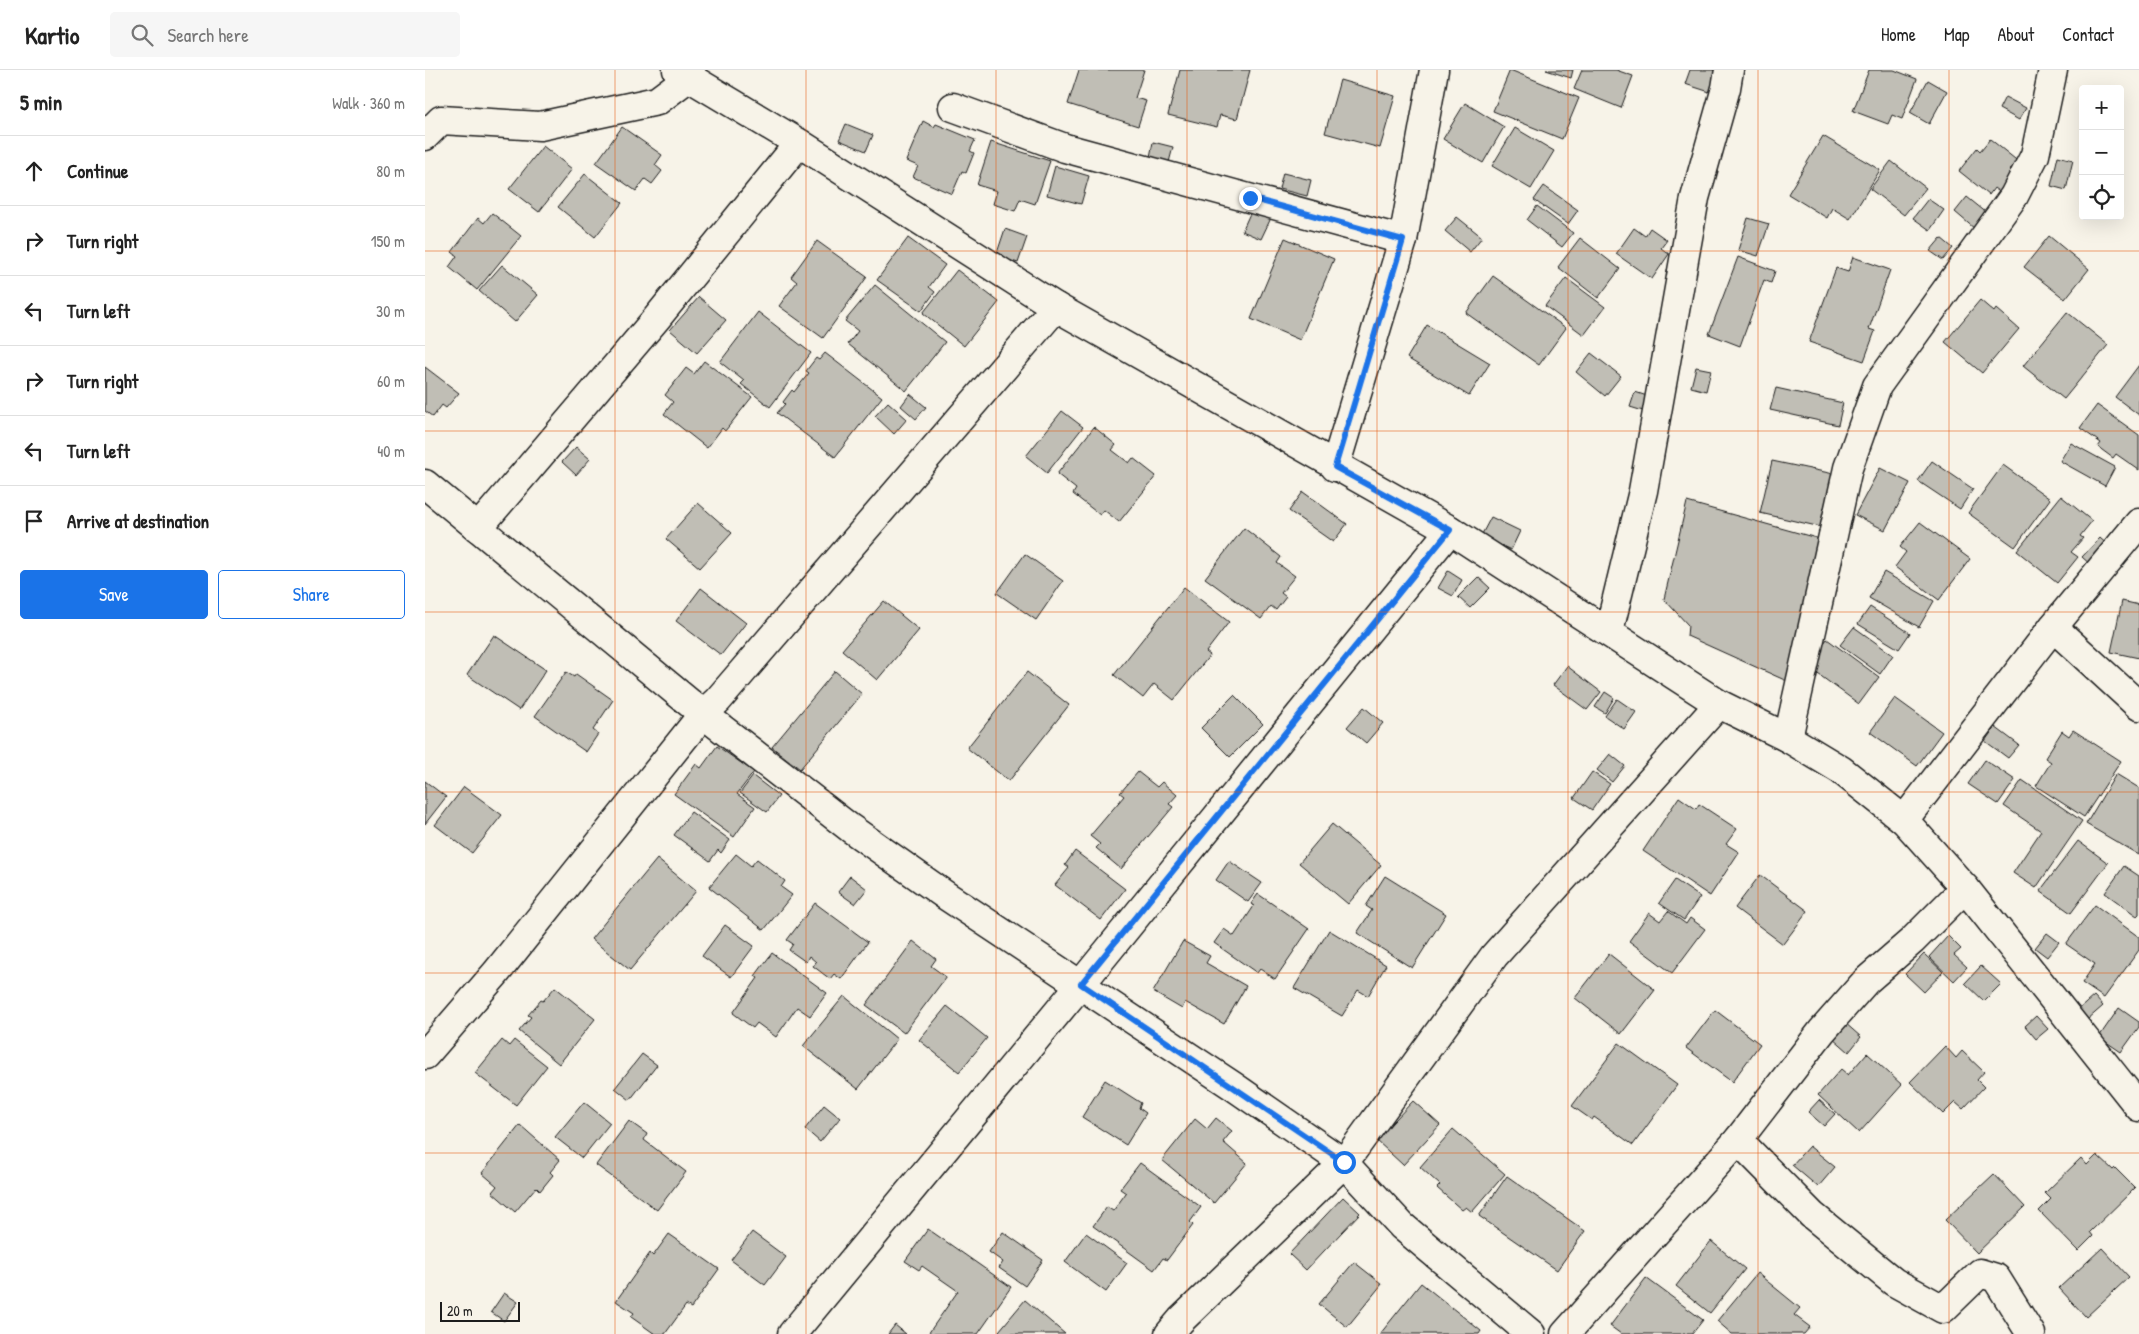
<!DOCTYPE html>
<meta charset="utf-8">
<style>
body{margin:0;font-family:"Patrick Hand",sans-serif;background:#f6f6f6;color:#222}
.controls{position:absolute;right:15px;top:15px;display:grid;overflow:hidden;border-radius:5px;box-shadow:0 5px 20px #0002}
.controls button{width:45px;height:45px;display:grid;place-items:center;padding:0;border:0;border-bottom:1px solid #e0e0e0;background:#fff;color:#222;font:25px sans-serif}
.scale{position:absolute;left:15px;bottom:12px;width:80px;box-sizing:border-box;padding-left:5px;border:2px solid #1c1c1c;border-top:0;font-size:14px;line-height:18px;white-space:nowrap;color:#1c1c1c;-webkit-text-stroke:4px #f7f3e8;paint-order:stroke}
.stop{position:absolute;width:15px;height:15px;margin:-11px;border:4px solid #1a73e8;border-radius:50%;background:#fff}
.stop.end{background:#1a73e8;border-color:#fff;box-shadow:0 1px 5px #0008}
.list{margin:0;padding:0;list-style:none}
h2{display:flex;justify-content:space-between;align-items:center;height:65px;margin:0;padding:0 20px;font-size:21px}
h2 small{font-size:16px;font-weight:400;color:#767676}
.list li{display:grid;grid-template-columns:32px 1fr auto;gap:15px;align-items:center;box-sizing:border-box;height:70px;padding:0 20px;border-top:1px solid #e0e0e0}
.list b{display:block;font-size:19px;white-space:nowrap}
.list em{font-size:16px;font-style:normal;color:#767676}
.actions{display:flex;gap:10px;padding:15px 20px}
.actions a{flex:1;padding:11px 0;border:1px solid #1a73e8;border-radius:5px;text-align:center;font-size:18px;color:#1a73e8}
.actions .main{background:#1a73e8;color:#fff}
.icon{flex:none;width:28px;height:28px;fill:none;stroke:currentColor;stroke-width:2;stroke-linecap:round;stroke-linejoin:round}
.map{position:relative;flex:none;width:1714px;height:1264px;overflow:hidden}
header{display:flex;align-items:center;gap:30px;box-sizing:border-box;height:70px;padding:0 25px;background:#fff;border-bottom:1px solid #e0e0e0}
header strong{font-size:24px}
nav{display:flex;gap:28px;margin-inline-start:auto;font-size:18px}
.search{width:350px;height:45px;background:#f6f6f6;display:flex;align-items:center;gap:12px;box-sizing:border-box;padding:0 18px;border-radius:5px;color:#767676;font-size:19px}
main{display:flex}
aside{flex:1;background:#fff}
.map>svg:first-child{display:block}
</style>
<header>
<strong>Kartio</strong>
<div class="search"><svg class="icon" aria-label="search" viewBox="0 0 24 24"><circle cx="10" cy="10" r="6"/><path d="M15 15l6 6"/></svg>Search here</div>
<nav><a>Home</a><a>Map</a><a>About</a><a>Contact</a></nav>
</header>
<main>
<aside>
<h2>5 min<small>Walk · 360 m</small></h2>
<ul class="list">
<li><svg class="icon" aria-label="ahead" viewBox="0 0 24 24"><path d="M12 20V5M6 11l6-6 6 6"/></svg><div><b>Continue</b></div><em>80 m</em></li>
<li><svg class="icon" aria-label="right" viewBox="0 0 24 24"><path d="M7 20v-9h11M14 6l5 5-5 5"/></svg><div><b>Turn right</b></div><em>150 m</em></li>
<li><svg class="icon" aria-label="left" viewBox="0 0 24 24"><path d="M17 20v-9H6M10 6l-5 5 5 5"/></svg><div><b>Turn left</b></div><em>30 m</em></li>
<li><svg class="icon" aria-label="right" viewBox="0 0 24 24"><path d="M7 20v-9h11M14 6l5 5-5 5"/></svg><div><b>Turn right</b></div><em>60 m</em></li>
<li><svg class="icon" aria-label="left" viewBox="0 0 24 24"><path d="M17 20v-9H6M10 6l-5 5 5 5"/></svg><div><b>Turn left</b></div><em>40 m</em></li>
<li><svg class="icon" aria-label="arrive" viewBox="0 0 24 24"><path d="M6 21V4h12l-3 4 3 4H6"/></svg><div><b>Arrive at destination</b></div></li>
</ul>
<div class="actions"><a class="main">Save</a><a>Share</a></div>
</aside>
<div class="map">
<svg width="1714" height="1264" viewBox="0 0 1714 1264">
<rect width="100%" height="100%" fill="#f7f3e8"/>
<filter id="ink" filterUnits="userSpaceOnUse"><feTurbulence type="fractalNoise" baseFrequency=".02" numOctaves="2"/><feDisplacementMap in="SourceGraphic" scale="10" xChannelSelector="R" yChannelSelector="G"/><feConvolveMatrix kernelMatrix="1 2 1 2 8 2 1 2 1" color-interpolation-filters="sRGB"/></filter>
<g filter="url(#ink)">
<!-- building -->
<g fill="#c0beb5" stroke="#1c1c1c">
<polygon points="654,0 719,0 710,28 721,31 713,56 643,34"/>
<polygon points="755,0 825,0 812,49 795,45 792,57 743,45"/>
<polygon points="1085,0 1154,28 1137,69 1068,41"/>
<polygon points="1121,0 1148,0 1146,8"/>
<polygon points="1157,0 1191,0 1208,6 1196,38 1149,19"/>
<polygon points="1265,0 1299,0 1291,24 1260,14"/>
<polygon points="1444,0 1469,0 1492,9 1477,49 1467,45 1463,54 1428,41"/>
<polygon points="915,10 970,26 955,78 900,63"/>
<polygon points="1503,10 1522,21 1504,54 1485,43"/>
<polygon points="1580,27 1601,38 1594,50 1574,39"/>
<polygon points="1040,33 1079,57 1058,93 1018,69"/>
<polygon points="498,51 509,57 511,54 550,70 545,81 549,83 541,103 537,101 527,124 488,107 493,96 481,91"/>
<polygon points="421,54 448,65 441,81 414,70"/>
<polygon points="197,57 237,85 230,95 237,101 227,114 220,109 211,121 171,93"/>
<polygon points="1090,58 1129,81 1106,119 1067,96"/>
<polygon points="1398,66 1455,100 1425,149 1407,138 1402,148 1363,124"/>
<polygon points="1565,69 1600,97 1577,124 1569,118 1564,125 1534,101 1552,78 1555,81"/>
<polygon points="566,72 625,91 610,134 595,129 590,141 568,134 572,121 552,115"/>
<polygon points="728,72 748,77 743,96 724,92"/>
<polygon points="118,76 147,99 114,142 84,119"/>
<polygon points="1633,86 1648,90 1641,120 1626,116"/>
<polygon points="1466,91 1501,118 1479,145 1445,119"/>
<polygon points="630,96 664,106 656,134 622,125"/>
<polygon points="858,103 886,110 882,126 854,119"/>
<polygon points="160,104 197,133 170,167 133,137"/>
<polygon points="1119,116 1153,140 1143,154 1109,130"/>
<polygon points="1542,127 1563,144 1550,159 1530,142"/>
<polygon points="1503,129 1519,140 1505,160 1488,148"/>
<polygon points="1112,136 1148,163 1137,177 1102,150"/>
<polygon points="827,139 846,148 836,169 817,161"/>
<polygon points="67,143 96,166 52,220 24,197 32,186 27,182 53,148 59,153"/>
<polygon points="1032,147 1057,167 1045,182 1020,161"/>
<polygon points="1323,148 1344,154 1333,186 1313,180"/>
<polygon points="1209,158 1220,166 1225,158 1242,170 1236,178 1244,184 1227,209 1191,184"/>
<polygon points="580,159 602,167 593,193 571,186"/>
<polygon points="1624,166 1664,199 1640,229 1599,197"/>
<polygon points="483,168 520,195 504,217 510,222 496,241 452,210"/>
<polygon points="860,168 909,189 875,270 826,249"/>
<polygon points="1155,168 1195,199 1173,228 1133,197"/>
<polygon points="1516,168 1528,178 1518,190 1505,181"/>
<polygon points="392,171 442,207 398,268 354,236 372,212 366,207"/>
<polygon points="1313,187 1350,201 1346,213 1339,210 1315,276 1284,264"/>
<polygon points="1428,187 1465,200 1444,259 1450,261 1439,291 1384,272 1411,198 1423,202"/>
<polygon points="77,195 113,225 90,252 54,221"/>
<polygon points="532,200 574,232 539,276 498,243"/>
<polygon points="1068,206 1141,258 1114,295 1041,243"/>
<polygon points="1141,208 1180,237 1159,265 1120,236"/>
<polygon points="450,215 520,272 481,321 423,274 433,261 420,251"/>
<polygon points="274,227 301,250 272,283 245,260"/>
<polygon points="1555,230 1569,242 1571,239 1594,259 1557,303 1520,272"/>
<polygon points="333,242 386,283 345,337 316,314 319,311 295,292"/>
<polygon points="1642,242 1683,275 1639,329 1598,296"/>
<polygon points="1002,255 1065,293 1044,326 982,288"/>
<polygon points="400,283 457,327 410,387 352,343 360,334 358,332 367,320 369,322 384,303 381,301 391,288 394,290"/>
<polygon points="1166,283 1196,306 1180,326 1151,302"/>
<polygon points="279,291 327,327 300,361 297,358 282,378 239,344 248,332 240,325 261,298 269,304"/>
<polygon points="1714,295 1714,345 1690,327"/>
<polygon points="0,297 34,323 21,338 17,335 8,347 0,341"/>
<polygon points="1271,297 1286,300 1281,321 1266,317"/>
<polygon points="1351,318 1418,333 1413,355 1345,340"/>
<polygon points="1210,322 1222,326 1218,341 1205,337"/>
<polygon points="485,324 501,337 491,349 476,336"/>
<polygon points="463,332 482,349 469,364 450,346"/>
<polygon points="1672,335 1714,365 1714,400 1691,384 1688,388 1673,377 1676,373 1655,358"/>
<polygon points="637,341 658,357 622,403 601,386"/>
<polygon points="669,357 691,375 687,380 704,393 708,388 731,406 694,452 679,440 675,445 648,424 651,419 632,404"/>
<polygon points="1646,373 1690,397 1680,416 1635,391"/>
<polygon points="151,377 165,389 151,405 137,392"/>
<polygon points="1347,391 1409,404 1396,457 1335,443"/>
<polygon points="1507,391 1548,419 1535,439 1493,411"/>
<polygon points="1578,395 1625,429 1590,477 1543,443"/>
<polygon points="1455,398 1485,413 1460,460 1430,445"/>
<polygon points="878,422 922,454 908,472 864,441"/>
<polygon points="1636,426 1667,451 1655,466 1658,468 1646,482 1653,487 1632,513 1592,481"/>
<polygon points="1262,432 1395,469 1364,612 1262,566 1263,555 1239,529"/>
<polygon points="273,433 307,463 275,498 241,469"/>
<polygon points="1066,447 1095,461 1086,480 1056,466"/>
<polygon points="1495,452 1545,489 1514,530 1470,497 1481,482 1475,477"/>
<polygon points="819,458 856,487 852,493 870,506 856,523 861,527 851,540 846,536 836,549 780,508"/>
<polygon points="1675,468 1685,477 1667,496 1657,487"/>
<polygon points="600,484 638,511 611,550 572,523"/>
<polygon points="1023,501 1037,510 1028,526 1013,518"/>
<polygon points="1459,502 1509,531 1494,557 1444,528"/>
<polygon points="1053,507 1065,518 1045,538 1033,527"/>
<polygon points="759,517 804,552 781,582 785,585 749,630 729,614 718,628 689,605"/>
<polygon points="276,518 321,553 296,585 251,551"/>
<polygon points="459,531 494,560 452,610 417,580"/>
<polygon points="1697,531 1714,535 1714,588 1686,582"/>
<polygon points="1445,537 1485,563 1474,579 1433,554"/>
<polygon points="1429,557 1468,585 1455,604 1415,575"/>
<polygon points="69,565 121,600 94,640 42,605"/>
<polygon points="1402,569 1454,607 1434,634 1382,596"/>
<polygon points="1142,596 1176,622 1162,640 1128,615"/>
<polygon points="410,601 437,624 375,699 347,677"/>
<polygon points="141,602 149,607 151,604 188,630 168,660 173,664 161,682 110,646"/>
<polygon points="602,602 644,635 584,711 542,678"/>
<polygon points="1180,622 1189,628 1180,643 1170,637"/>
<polygon points="809,625 838,654 805,687 776,658"/>
<polygon points="1470,628 1517,662 1492,696 1445,662"/>
<polygon points="1192,629 1211,642 1199,659 1180,646"/>
<polygon points="939,637 958,653 941,673 922,657"/>
<polygon points="1570,657 1594,675 1583,688 1560,671"/>
<polygon points="1648,660 1696,691 1659,747 1611,716 1626,692 1620,688 1637,661 1644,666"/>
<polygon points="292,676 329,702 312,724 330,737 309,767 249,724 271,694 276,698"/>
<polygon points="1185,684 1200,696 1187,712 1172,700"/>
<polygon points="1560,690 1590,710 1573,734 1543,714"/>
<polygon points="713,702 732,717 737,712 752,725 744,734 748,737 696,799 671,778 675,774 665,766 699,726 695,723"/>
<polygon points="1167,702 1185,714 1167,740 1149,728"/>
<polygon points="1691,704 1714,718 1714,785 1661,754"/>
<polygon points="328,706 354,726 342,742 315,723"/>
<polygon points="1597,710 1657,751 1611,818 1588,803 1616,761 1579,736"/>
<polygon points="0,711 21,727 0,754"/>
<polygon points="39,717 77,745 47,783 10,755"/>
<polygon points="1254,727 1271,739 1274,734 1312,759 1301,774 1314,782 1285,826 1218,781"/>
<polygon points="266,742 305,770 296,783 293,780 285,791 249,765"/>
<polygon points="907,754 956,795 923,834 874,793"/>
<polygon points="1653,771 1683,793 1646,843 1615,821"/>
<polygon points="650,781 700,819 676,850 630,815 644,798 640,795"/>
<polygon points="311,784 326,796 332,789 360,811 356,817 367,825 339,860 284,817"/>
<polygon points="232,789 271,821 205,900 166,869"/>
<polygon points="804,791 837,813 823,832 791,810"/>
<polygon points="1699,796 1714,806 1714,844 1712,846 1680,823"/>
<polygon points="1335,805 1383,841 1358,874 1310,838"/>
<polygon points="425,806 442,819 430,834 413,822"/>
<polygon points="960,806 1021,844 987,898 932,863 947,840 941,836"/>
<polygon points="1250,810 1275,827 1259,850 1234,833"/>
<polygon points="833,824 884,859 850,909 835,899 832,903 789,873 799,859 809,866 829,836 826,834"/>
<polygon points="390,833 443,872 416,909 409,904 405,909 388,896 391,892 384,886 381,892 364,880 368,874 362,870"/>
<polygon points="1670,835 1714,867 1714,880 1679,928 1657,913 1670,894 1641,874"/>
<polygon points="1243,841 1261,854 1265,848 1280,859 1247,903 1204,871 1224,843 1235,851"/>
<polygon points="300,855 329,876 306,907 277,886"/>
<polygon points="904,860 961,895 943,926 933,920 917,946 869,918"/>
<polygon points="1622,863 1634,872 1622,887 1610,878"/>
<polygon points="1523,866 1536,879 1529,885 1542,897 1529,911 1504,887"/>
<polygon points="488,871 511,889 506,896 521,907 479,963 441,935"/>
<polygon points="758,871 785,886 781,893 821,916 799,954 760,932 757,939 728,922"/>
<polygon points="347,883 402,923 385,946 372,937 351,967 332,953 328,958 308,943 333,908 330,906"/>
<polygon points="1184,884 1230,920 1196,964 1150,928"/>
<polygon points="1499,884 1518,902 1499,922 1480,904"/>
<polygon points="1556,896 1576,914 1559,931 1540,913"/>
<polygon points="130,917 170,949 134,994 94,961 106,947 103,945 116,930 118,931"/>
<polygon points="419,926 472,969 433,1019 378,976"/>
<polygon points="1669,926 1678,936 1662,950 1653,940"/>
<polygon points="522,936 562,968 534,1002 494,970"/>
<polygon points="1694,938 1714,952 1714,957 1696,982 1674,967"/>
<polygon points="1290,940 1335,974 1307,1012 1261,978"/>
<polygon points="1611,946 1623,959 1611,969 1600,956"/>
<polygon points="1419,952 1436,967 1424,982 1407,967"/>
<polygon points="77,970 84,976 89,970 122,996 91,1035 50,1003"/>
<polygon points="1194,973 1252,1015 1208,1075 1169,1047 1167,1050 1147,1036"/>
<polygon points="1520,976 1531,988 1537,981 1559,1002 1552,1010 1559,1017 1538,1039 1530,1032 1518,1044 1485,1012"/>
<polygon points="1442,983 1477,1015 1434,1063 1393,1025 1416,999 1423,1005"/>
<polygon points="217,984 232,995 205,1030 190,1018"/>
<polygon points="680,1010 716,1033 714,1038 721,1043 701,1075 657,1047"/>
<polygon points="1394,1030 1410,1044 1399,1056 1383,1042"/>
<polygon points="988,1031 1015,1055 978,1095 951,1070"/>
<polygon points="159,1032 185,1053 157,1088 130,1067"/>
<polygon points="399,1035 415,1048 395,1072 380,1059"/>
<polygon points="791,1048 807,1061 798,1072 822,1093 789,1133 737,1090 770,1049 782,1059"/>
<polygon points="204,1051 222,1064 219,1070 261,1102 232,1140 171,1095"/>
<polygon points="95,1055 135,1090 125,1102 128,1105 115,1121 111,1117 90,1142 67,1122 72,1116 57,1103"/>
<polygon points="1028,1059 1080,1104 1047,1142 1041,1137 1037,1140 1012,1118 1015,1115 995,1097"/>
<polygon points="1384,1076 1410,1097 1393,1117 1367,1095"/>
<polygon points="1672,1085 1688,1100 1690,1098 1710,1118 1665,1162 1668,1166 1653,1181 1614,1141 1626,1129 1620,1123 1656,1088 1662,1095"/>
<polygon points="715,1093 776,1137 765,1152 768,1155 742,1190 738,1188 729,1200 668,1156 682,1137 688,1141 701,1123 695,1119"/>
<polygon points="1569,1104 1600,1137 1552,1183 1520,1150"/>
<polygon points="1082,1106 1160,1161 1132,1200 1054,1146"/>
<polygon points="918,1127 935,1143 881,1200 864,1184"/>
<polygon points="503,1159 586,1217 553,1264 503,1264 533,1221 497,1196 494,1200 480,1191"/>
<polygon points="327,1162 361,1187 340,1215 306,1190"/>
<polygon points="578,1162 618,1190 600,1216 574,1198 578,1192 564,1182"/>
<polygon points="661,1163 702,1193 681,1222 640,1192"/>
<polygon points="244,1164 294,1199 266,1238 261,1235 240,1264 230,1264 206,1247 209,1243 191,1231 225,1183 228,1186"/>
<polygon points="1286,1171 1320,1199 1285,1243 1251,1216"/>
<polygon points="1677,1178 1704,1207 1661,1247 1634,1218"/>
<polygon points="929,1192 957,1214 922,1257 894,1234"/>
<polygon points="1332,1203 1375,1238 1369,1245 1385,1257 1379,1264 1307,1264 1292,1251"/>
<polygon points="1221,1208 1278,1250 1267,1264 1196,1264 1185,1256"/>
<polygon points="996,1213 1056,1261 1054,1264 955,1264"/>
<polygon points="79,1223 93,1232 79,1251 66,1242"/>
<polygon points="600,1230 640,1264 577,1264 574,1261"/>
<polygon points="470,1255 481,1264 463,1264"/>
</g>
<g fill="none" stroke-linecap="round" stroke-linejoin="round">
<!-- minor casing -->
<g stroke="#1c1c1c" stroke-width="31">
<g id="minor">
<polyline points="252,0 374,73 631,237 1025,460 1294,634 1363,668 1416,700 1479,750 1540,818 1714,1037"/>
<polyline points="528,37 640,78 978,170"/>
<polyline points="0,66 16,50 115,56 232,31 264,7 266,0"/>
<polyline points="910,397 978,170 1009,0"/>
<polyline points="0,414 278,644 425,758 520,825 808,1016 919,1093 977,1156 1106,1264"/>
<polyline points="53,458 231,249 374,73"/>
<polyline points="1628,557 1714,636"/>
<polyline points="1184,561 1218,421 1270,128 1301,18 1304,0"/>
<polyline points="1363,668 1423,398 1452,316 1589,126 1610,85 1628,0"/>
<polyline points="1479,750 1628,557 1714,453"/>
<polyline points="0,985 71,903 278,644 293,630 631,237"/>
<polyline points="1313,1070 1387,1145 1469,1212 1518,1239 1555,1203 1571,1208 1606,1264"/>
<polyline points="367,1264 656,914 1025,460"/>
<polyline points="744,1264 756,1250 919,1093 1069,886 1294,634"/>
<polyline points="1140,1264 1313,1070 1397,961 1441,911 1487,871 1540,818"/>
</g>
</g>
<!-- minor -->
<use href="#minor" stroke="#f7f3e8" stroke-width="28"/>
</g>
</g>
<g fill="none" stroke-linecap="round" stroke-linejoin="round" filter="url(#ink)">
<!-- route -->
<polyline stroke="#1a73e8" stroke-width="6" points="825,128 978,170 910,397 1025,460 656,914 919,1092"/>
</g>
<!-- grid -->
<path fill="none" stroke="#e8590c" stroke-width="1" stroke-opacity="0.55" d="M190 0V1264M381 0V1264M571 0V1264M762 0V1264M952 0V1264M1143 0V1264M1333 0V1264M1524 0V1264M0 181H1714M0 361H1714M0 542H1714M0 722H1714M0 903H1714M0 1083H1714"/>
</svg>
<div class="controls">
<button>+</button>
<button>−</button>
<button><svg class="icon" aria-label="locate" viewBox="0 0 24 24"><circle cx="12" cy="12" r="6"/><path d="M12 2v4M12 18v4M2 12h4M18 12h4"/></svg></button>
</div>
<div class="scale">20 m</div>
<div class="stop" style="left:919px;top:1092px"></div>
<div class="stop end" style="left:825px;top:128px"></div>
</div>
</main>
